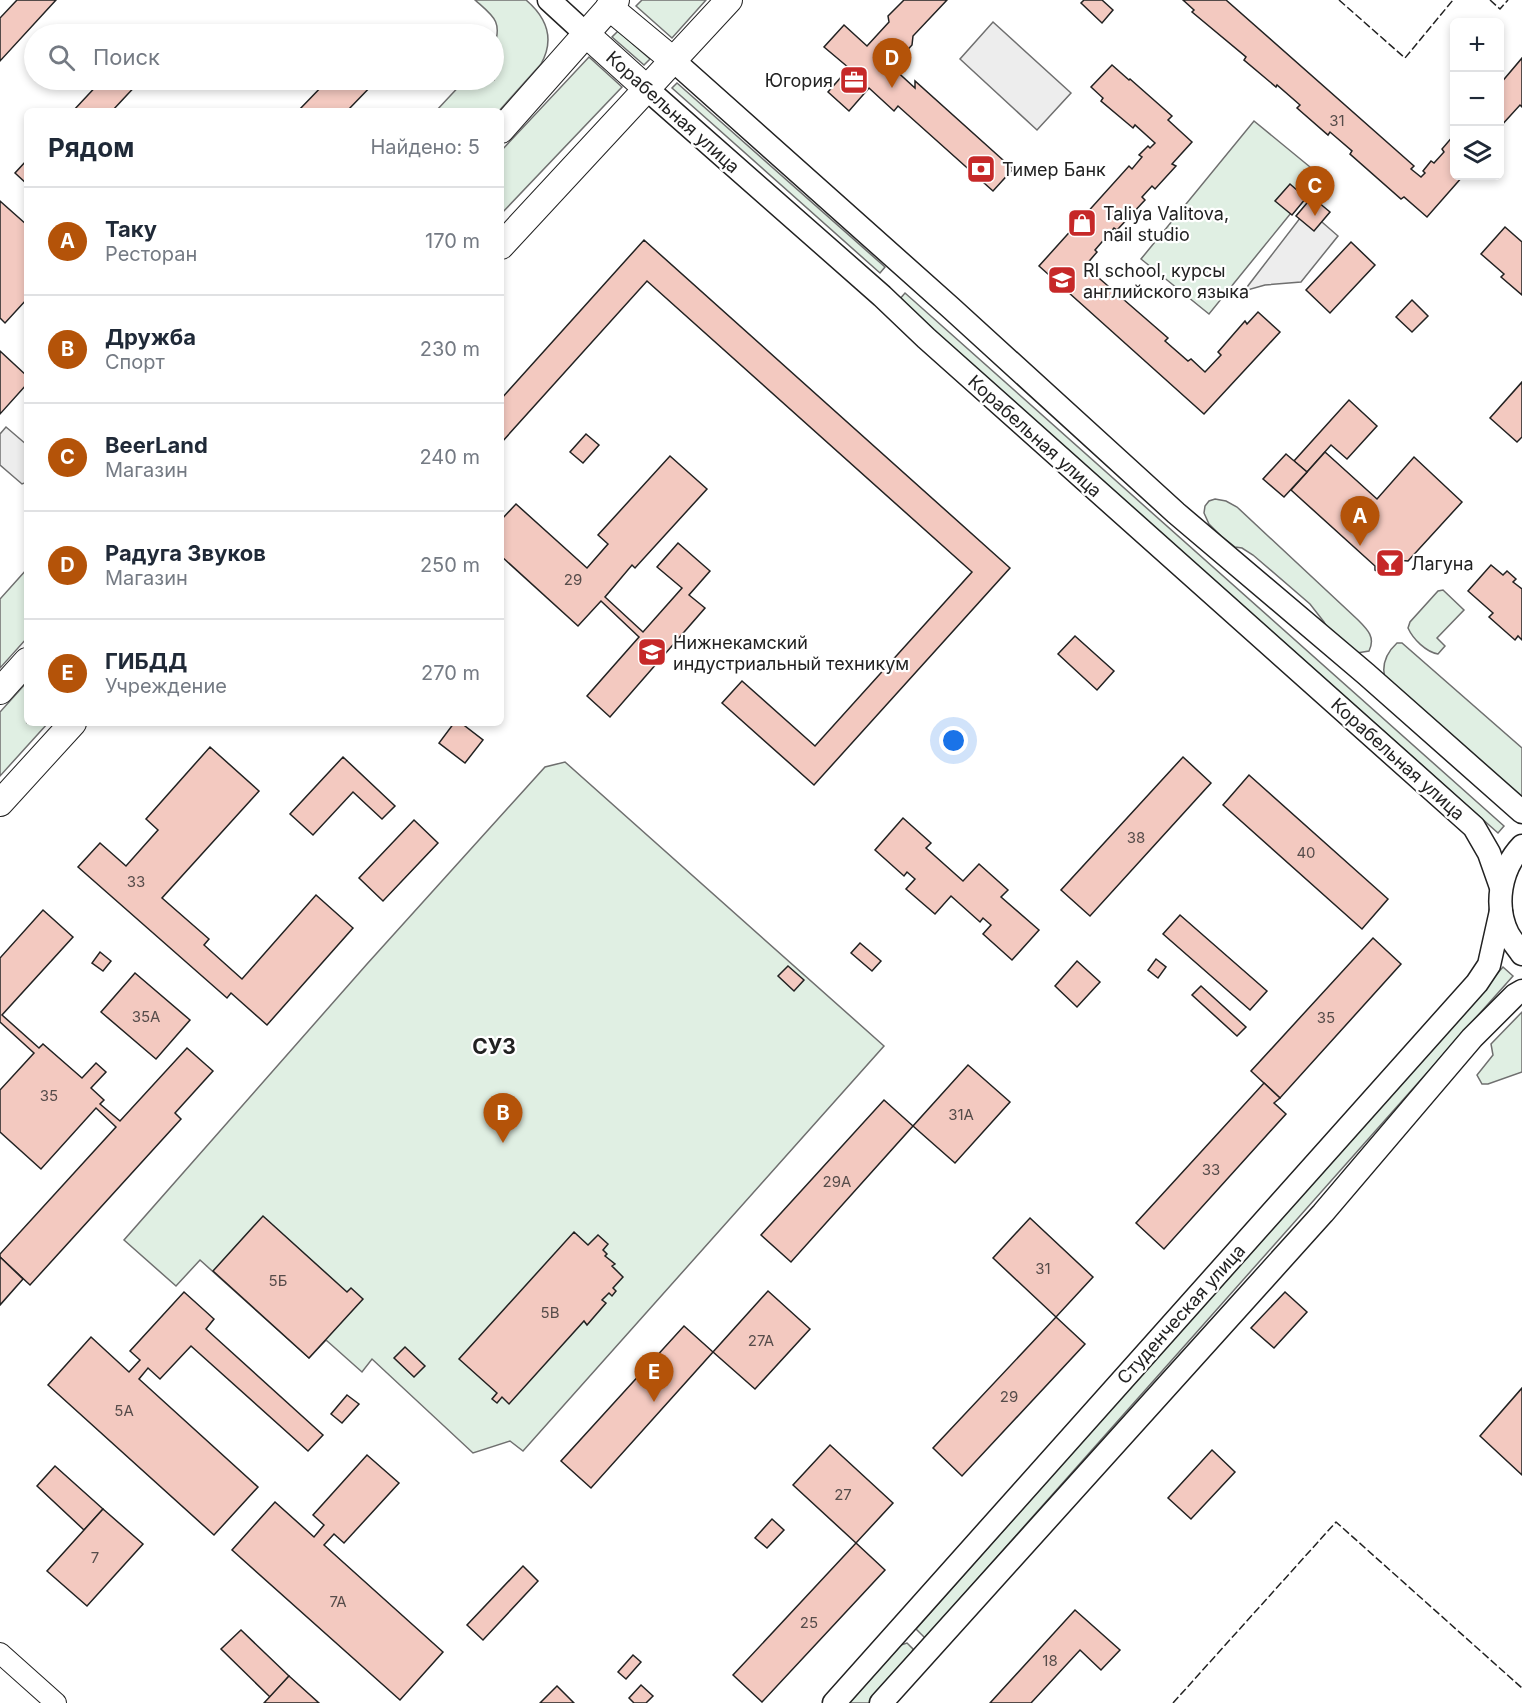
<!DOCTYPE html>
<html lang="ru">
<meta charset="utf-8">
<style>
body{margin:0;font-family:Inter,sans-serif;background:#f2f2f3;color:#1f2937}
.controls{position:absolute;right:18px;top:18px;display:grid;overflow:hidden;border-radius:9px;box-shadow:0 3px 9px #0003}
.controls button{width:54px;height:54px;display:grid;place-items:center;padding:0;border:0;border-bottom:2px solid #e0e1e3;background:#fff;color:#1f2937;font:30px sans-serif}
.you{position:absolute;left:954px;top:741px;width:21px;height:21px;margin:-15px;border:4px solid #fff;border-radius:50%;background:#1a73e8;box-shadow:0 0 0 9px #1a73e833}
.badge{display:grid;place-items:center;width:39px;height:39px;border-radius:50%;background:#b45309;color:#fff;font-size:20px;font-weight:700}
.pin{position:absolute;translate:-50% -50px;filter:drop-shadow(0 2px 3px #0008)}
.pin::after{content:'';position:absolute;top:32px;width:21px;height:18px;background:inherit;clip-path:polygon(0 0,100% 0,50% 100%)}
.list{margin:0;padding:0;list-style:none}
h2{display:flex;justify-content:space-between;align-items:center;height:78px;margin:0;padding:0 24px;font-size:26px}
h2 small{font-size:20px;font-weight:400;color:#747a83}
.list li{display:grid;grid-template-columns:39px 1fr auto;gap:18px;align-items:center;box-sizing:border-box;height:108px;padding:0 24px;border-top:2px solid #e0e1e3}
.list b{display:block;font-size:22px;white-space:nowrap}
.list p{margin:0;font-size:20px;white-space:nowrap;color:#747a83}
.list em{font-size:20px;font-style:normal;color:#747a83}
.icon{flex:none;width:33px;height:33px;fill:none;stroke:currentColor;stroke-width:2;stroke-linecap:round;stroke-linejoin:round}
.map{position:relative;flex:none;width:1522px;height:1703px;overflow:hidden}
.search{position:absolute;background:#fff;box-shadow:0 3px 9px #0003;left:24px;top:24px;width:480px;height:66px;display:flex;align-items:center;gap:15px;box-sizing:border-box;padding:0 21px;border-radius:33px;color:#747a83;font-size:22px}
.panel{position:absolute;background:#fff;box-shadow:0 3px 9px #0003;left:24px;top:108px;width:480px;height:618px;border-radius:9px}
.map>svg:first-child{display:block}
</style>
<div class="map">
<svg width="1522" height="1703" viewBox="0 0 1522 1703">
<rect width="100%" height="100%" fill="#fff"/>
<!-- green -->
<g fill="#e0efe3" stroke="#6f6f6f" stroke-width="1.5">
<path d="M475 0H526C547 18 555 39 541 64L499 111H436L465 80H494C494 70 491 55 494 47 503 21 493 16 475 0Z"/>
<polygon points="642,0 706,0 672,38 636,6"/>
<polygon points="618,31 650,59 644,65 612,37"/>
<polygon points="589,57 622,87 501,214 501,151"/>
<polygon points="677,83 885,267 880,273 672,88"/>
<polygon points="1254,121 1321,176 1209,314 1141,259"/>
<polygon points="905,293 1504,826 1498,833 899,300"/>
<path d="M1215 499 1226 501 1237 507 1357 619C1367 629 1376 637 1369 651L1357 653 1331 635 1324 622 1310 604 1253 555 1242 548 1235 547 1221 536 1209 524 1204 513 1205 506 1209 501Z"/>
<polygon points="27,569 27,638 0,668 0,599"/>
<path d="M1443 590 1464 610 1437 638 1445 646 1438 654C1426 652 1413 639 1408 628L1410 622 1438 591Z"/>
<path d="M1397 643H1402L1522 748V801L1387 685C1380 668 1384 655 1397 643Z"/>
<polygon points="27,682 27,723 48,723 0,776 0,712"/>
<polygon points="565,762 884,1046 523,1451 510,1441 473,1453 372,1359 362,1372 326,1340 309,1358 200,1260 176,1286 124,1240 367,964 545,767"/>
<polygon points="1503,967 1513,976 925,1638 916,1629"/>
<polygon points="1522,1012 1522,1072 1488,1084 1482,1084 1477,1075 1493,1055 1491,1044"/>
<polygon points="907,1643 913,1649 911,1656 869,1703 849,1703 901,1645"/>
</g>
<!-- parking -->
<g fill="#ededed" stroke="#6f6f6f" stroke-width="1.5">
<polygon points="993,22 1071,93 1037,130 960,59"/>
<polygon points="1307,209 1338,236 1301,282 1265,285 1244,291"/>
<polygon points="6,427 27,445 27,482 22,484 0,465 0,434"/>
</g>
<!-- building -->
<g fill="#f3c9c0" stroke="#222" stroke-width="1.5">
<polygon points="17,0 56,0 0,61 0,18"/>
<polygon points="904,0 947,0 913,36 912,45 892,67 915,88 915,81 1013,169 993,191 898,106 894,111 869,88 849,111 828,92 849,68 824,47 844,25 867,46 889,22 888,16"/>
<polygon points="1084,0 1102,0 1113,10 1102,23 1081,3"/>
<polygon points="1183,0 1226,0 1414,166 1411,169 1421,177 1425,173 1423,171 1431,161 1434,163 1444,152 1442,149 1454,135 1454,176 1463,176 1427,217 1404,197 1401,199 1350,154 1352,151 1330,132 1328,135 1297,108 1300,105 1277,85 1276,87 1244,60 1246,57 1192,12 1194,10"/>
<polygon points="377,25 387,34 369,34"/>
<polygon points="150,27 159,34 143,34"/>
<polygon points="1522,58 1522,107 1520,105 1500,127 1503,130 1500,134 1500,84"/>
<polygon points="1112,65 1129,80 1130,79 1172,116 1168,120 1192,142 1172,164 1176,166 1155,189 1152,186 1142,197 1145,200 1117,230 1114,228 1095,250 1097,252 1085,266 1168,338 1165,341 1188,361 1191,359 1205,372 1221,355 1218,352 1245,321 1247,324 1258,312 1280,332 1204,414 1039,266 1129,166 1132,169 1142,157 1139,155 1148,146 1150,148 1155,143 1135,125 1133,128 1101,101 1103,98 1091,87"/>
<polygon points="102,80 141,80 112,111 73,111"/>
<polygon points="328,80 377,80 347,111 298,111"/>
<polygon points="27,160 27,184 15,173"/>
<polygon points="1290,184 1306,198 1292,215 1275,201"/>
<polygon points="1312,197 1330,212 1314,231 1296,216"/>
<polygon points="0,201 27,225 27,299 5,323 0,318"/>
<polygon points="1505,227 1522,242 1522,295 1501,277 1504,274 1481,254"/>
<polygon points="644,240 1010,568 814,785 722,703 742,681 815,746 972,572 647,281 501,443 501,399"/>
<polygon points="1351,242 1375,265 1330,313 1306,290"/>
<polygon points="1412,300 1428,316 1412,332 1396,317"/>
<polygon points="0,351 27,376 27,384 0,414"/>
<polygon points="1522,382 1522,437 1517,442 1490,418"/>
<polygon points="1349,400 1377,426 1347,459 1331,445 1307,472 1294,461"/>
<polygon points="586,434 599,445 583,463 570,452"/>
<polygon points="1325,452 1377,499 1414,457 1462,502 1408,561 1396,560 1395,566 1392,570 1382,574 1375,570 1375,566 1291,490"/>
<polygon points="1286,454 1307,472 1284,497 1263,479"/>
<polygon points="670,456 707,489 635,568 632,565 605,597 643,632 682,588 657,567 678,543 710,571 689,595 705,608 610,717 587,696 639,637 601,601 578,626 501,556 501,520 516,504 587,568 608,544 598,535"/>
<polygon points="1491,565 1503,575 1507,571 1516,579 1513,582 1522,589 1522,640 1518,636 1515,640 1489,617 1493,613 1468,591"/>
<polygon points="1075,636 1114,671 1097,690 1058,654"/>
<polygon points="454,723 461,723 483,740 465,763 439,743"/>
<polygon points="210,747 259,791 162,898 209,939 204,945 242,979 316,895 353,928 267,1025 231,993 227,998 78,867 100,843 126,866 158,830 146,819"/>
<polygon points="343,757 395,806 382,819 353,792 313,835 290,814"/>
<polygon points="1183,757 1211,783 1090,916 1061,890"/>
<polygon points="1249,775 1388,899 1362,929 1223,805"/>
<polygon points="903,818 931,843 926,848 963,881 979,864 1008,890 1001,897 1039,930 1012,960 983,934 991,925 983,918 980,922 951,896 935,914 906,889 915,879 907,872 904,876 875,850"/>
<polygon points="414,820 438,843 383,901 359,878"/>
<polygon points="43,910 73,937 2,1015 39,1048 43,1044 82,1078 96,1063 106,1072 91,1088 104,1100 100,1104 120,1121 187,1048 213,1071 175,1113 181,1119 30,1285 0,1257 0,1254 116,1127 96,1108 41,1169 0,1132 0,1090 34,1053 0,1022 0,958"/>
<polygon points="1180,915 1267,991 1250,1010 1163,934"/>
<polygon points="1373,938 1401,964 1280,1098 1251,1071"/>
<polygon points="860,943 881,961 872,971 851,953"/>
<polygon points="100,952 111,961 103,971 92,963"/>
<polygon points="1156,959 1166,967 1158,978 1148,970"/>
<polygon points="1077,961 1100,982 1077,1007 1055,986"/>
<polygon points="788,966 804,980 794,991 778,976"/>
<polygon points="135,973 190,1020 156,1059 101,1012"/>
<polygon points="1201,986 1246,1027 1237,1036 1192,995"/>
<polygon points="968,1065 1010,1102 955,1163 913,1126"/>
<polygon points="1264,1083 1280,1098 1274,1103 1286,1114 1164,1249 1136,1223"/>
<polygon points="884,1100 913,1126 791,1262 761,1235"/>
<polygon points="263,1216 347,1292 351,1288 363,1299 309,1358 213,1271"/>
<polygon points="1030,1218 1093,1277 1056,1317 993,1258"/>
<polygon points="574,1232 588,1245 598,1235 608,1244 603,1250 607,1254 605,1256 615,1264 612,1266 623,1277 613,1288 616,1291 612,1296 609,1293 602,1300 606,1303 587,1325 584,1321 509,1404 502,1397 497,1403 492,1399 497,1393 459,1359"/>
<polygon points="0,1257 23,1279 0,1305"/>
<polygon points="768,1291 810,1329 755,1389 713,1352"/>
<polygon points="184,1292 214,1319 206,1329 323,1435 308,1451 191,1346 160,1379 148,1368 139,1379 258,1487 214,1535 48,1385 91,1337 129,1372 140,1360 130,1351"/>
<polygon points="1285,1292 1307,1312 1274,1348 1251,1328"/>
<polygon points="1056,1317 1085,1344 962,1476 933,1448"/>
<polygon points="684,1326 713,1352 591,1488 561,1461"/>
<polygon points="405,1347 425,1366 414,1377 394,1358"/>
<polygon points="1522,1388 1522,1475 1480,1436"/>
<polygon points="347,1395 359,1404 342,1423 331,1414"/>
<polygon points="830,1445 893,1503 856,1543 793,1485"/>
<polygon points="1212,1450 1235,1472 1191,1519 1168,1498"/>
<polygon points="367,1455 399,1483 344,1543 334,1534 324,1545 443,1652 400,1700 232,1550 275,1502 314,1537 324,1525 313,1515"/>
<polygon points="55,1466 103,1509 84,1530 37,1486"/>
<polygon points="103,1509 143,1544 87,1606 47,1571"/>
<polygon points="772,1519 784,1530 767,1548 755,1538"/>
<polygon points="856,1543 885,1570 762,1702 733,1675"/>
<polygon points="523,1566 538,1581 483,1640 467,1625"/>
<polygon points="1075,1610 1120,1650 1101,1670 1080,1650 1031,1703 990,1703"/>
<polygon points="241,1630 289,1676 270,1697 221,1649"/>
<polygon points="633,1655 641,1662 626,1679 618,1672"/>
<polygon points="289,1676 319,1703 264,1703"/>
<polygon points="641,1685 653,1696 646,1703 634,1703 629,1698"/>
<polygon points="557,1686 574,1703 540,1703"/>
</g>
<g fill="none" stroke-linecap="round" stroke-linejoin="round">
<!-- tertiary casing -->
<g stroke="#222" stroke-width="22">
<polyline id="tertiary" points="0,1653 56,1703"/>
</g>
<!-- secondary casing -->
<g stroke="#222" stroke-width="25">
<g id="secondary">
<polyline points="549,0 586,34"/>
<polyline points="674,61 951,308 1176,513 1366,674 1522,812"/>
<polyline points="647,89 882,296 926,338 1474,827 1489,853 1501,887"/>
<path d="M1522 846C1500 869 1494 906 1508 934 1512 941 1518 948 1522 954"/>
<polyline points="834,1703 1477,983 1489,965 1501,911"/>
<polyline points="881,1703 1323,1213 1472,1038 1515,995 1522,991"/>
</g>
</g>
<!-- primary casing -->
<g stroke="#222" stroke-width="28">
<g id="primary">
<polyline points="609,7 674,61"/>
<polyline points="586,34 647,89"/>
<polyline points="501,130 616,0"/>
<polyline points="501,246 729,0"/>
<polyline points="0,691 27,661"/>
<polyline points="0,803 73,723"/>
</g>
</g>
<!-- tertiary -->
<use href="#tertiary" stroke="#fff" stroke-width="20"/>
<!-- secondary -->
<use href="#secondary" stroke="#fff" stroke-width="22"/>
<!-- primary -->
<use href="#primary" stroke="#fff" stroke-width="26"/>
<!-- fence -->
<g stroke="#222" stroke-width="1.5" stroke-dasharray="8 3" stroke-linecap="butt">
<polyline points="1339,0 1405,58 1453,0"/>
<polyline points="1490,0 1500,9 1508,0"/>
<polyline points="1173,1703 1336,1522 1522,1688"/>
</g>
</g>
<!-- icons -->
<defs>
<g id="office-square" transform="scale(1.5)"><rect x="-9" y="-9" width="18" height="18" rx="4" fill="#c62828" stroke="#fff"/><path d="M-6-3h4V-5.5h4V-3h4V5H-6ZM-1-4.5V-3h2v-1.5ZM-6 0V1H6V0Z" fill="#fff"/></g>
<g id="bank-square" transform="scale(1.5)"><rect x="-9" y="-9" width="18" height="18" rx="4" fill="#c62828" stroke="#fff"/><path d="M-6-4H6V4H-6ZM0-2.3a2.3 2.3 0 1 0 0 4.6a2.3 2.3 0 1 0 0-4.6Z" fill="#fff"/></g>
<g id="shop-square" transform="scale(1.5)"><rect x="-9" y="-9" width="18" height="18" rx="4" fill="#c62828" stroke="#fff"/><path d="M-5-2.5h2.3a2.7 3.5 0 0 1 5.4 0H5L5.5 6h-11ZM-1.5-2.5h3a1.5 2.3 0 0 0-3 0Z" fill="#fff"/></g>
<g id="school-square" transform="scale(1.5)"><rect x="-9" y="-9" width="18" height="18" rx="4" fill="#c62828" stroke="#fff"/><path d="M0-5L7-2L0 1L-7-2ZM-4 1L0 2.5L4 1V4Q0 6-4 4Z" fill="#fff"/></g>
<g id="bar-square" transform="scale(1.5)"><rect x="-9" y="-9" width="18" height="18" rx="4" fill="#c62828" stroke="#fff"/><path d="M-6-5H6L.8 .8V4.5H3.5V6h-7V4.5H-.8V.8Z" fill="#fff"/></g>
<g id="university-square" transform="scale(1.5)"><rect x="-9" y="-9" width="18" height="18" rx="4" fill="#c62828" stroke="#fff"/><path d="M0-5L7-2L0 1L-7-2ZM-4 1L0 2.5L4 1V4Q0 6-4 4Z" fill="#fff"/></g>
</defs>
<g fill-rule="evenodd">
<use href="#office-square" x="854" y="80"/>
<use href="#bank-square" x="981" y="169"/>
<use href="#shop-square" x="1082" y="223"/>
<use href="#school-square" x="1062" y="280"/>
<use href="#bar-square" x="1390" y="563"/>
<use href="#university-square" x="652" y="652"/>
</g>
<g text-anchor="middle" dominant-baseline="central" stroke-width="4.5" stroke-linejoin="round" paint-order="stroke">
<!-- number labels -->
<g font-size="15" fill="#564c4a">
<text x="1337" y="120">31</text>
<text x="573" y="579">29</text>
<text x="1136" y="837">38</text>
<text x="1306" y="852">40</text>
<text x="136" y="881">33</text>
<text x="146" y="1016">35А</text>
<text x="1326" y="1017">35</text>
<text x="49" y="1095">35</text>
<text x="961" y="1114">31А</text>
<text x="1211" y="1169">33</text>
<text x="837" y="1181">29А</text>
<text x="1043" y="1268">31</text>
<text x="278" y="1280">5Б</text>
<text x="550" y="1312">5В</text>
<text x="761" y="1340">27А</text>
<text x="1009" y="1396">29</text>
<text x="124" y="1410">5А</text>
<text x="843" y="1494">27</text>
<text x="95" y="1557">7</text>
<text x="338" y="1601">7А</text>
<text x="809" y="1622">25</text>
<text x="1050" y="1660">18</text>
</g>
<!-- poi labels -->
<g font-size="18" fill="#222" stroke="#fff" text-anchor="start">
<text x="833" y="80" text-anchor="end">Югория</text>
<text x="1002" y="169">Тимер Банк</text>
<text x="1103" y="213">Taliya Valitova,<tspan x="1103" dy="21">nail studio</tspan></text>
<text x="1083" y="270">RI school, курсы<tspan x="1083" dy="21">английского языка</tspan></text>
<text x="1411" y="563">Лагуна</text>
<text x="673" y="642">Нижнекамский<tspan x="673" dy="21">индустриальный техникум</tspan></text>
</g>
<!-- street labels -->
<g font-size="18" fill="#222" stroke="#fff">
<text transform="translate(673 112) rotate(42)">Корабельная улица</text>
<text transform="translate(1035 436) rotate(42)">Корабельная улица</text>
<text transform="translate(1398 759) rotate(42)">Корабельная улица</text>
<text transform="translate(1181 1314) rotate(-48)">Студенческая улица</text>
</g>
<!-- quarter labels -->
<g font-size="21" font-weight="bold" fill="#222" stroke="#fff">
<text x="494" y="1046">СУЗ</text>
</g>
</g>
</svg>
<div class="controls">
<button>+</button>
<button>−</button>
<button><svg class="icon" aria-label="layers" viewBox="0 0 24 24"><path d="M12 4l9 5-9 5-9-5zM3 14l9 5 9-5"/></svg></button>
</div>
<div class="you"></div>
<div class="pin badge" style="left:1360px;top:546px">A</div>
<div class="pin badge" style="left:503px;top:1143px">B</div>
<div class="pin badge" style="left:1315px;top:216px">C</div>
<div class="pin badge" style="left:892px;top:88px">D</div>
<div class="pin badge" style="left:654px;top:1402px">E</div>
<div class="search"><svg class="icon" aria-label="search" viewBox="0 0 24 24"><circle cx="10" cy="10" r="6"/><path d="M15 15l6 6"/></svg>Поиск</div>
<section class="panel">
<h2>Рядом<small>Найдено: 5</small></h2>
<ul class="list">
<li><span class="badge">A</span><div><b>Таку</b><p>Ресторан</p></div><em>170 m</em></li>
<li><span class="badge">B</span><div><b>Дружба</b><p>Спорт</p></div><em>230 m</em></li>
<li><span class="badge">C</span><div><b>BeerLand</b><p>Магазин</p></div><em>240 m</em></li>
<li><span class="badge">D</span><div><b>Радуга Звуков</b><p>Магазин</p></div><em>250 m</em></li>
<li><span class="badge">E</span><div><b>ГИБДД</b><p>Учреждение</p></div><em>270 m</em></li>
</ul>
</section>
</div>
